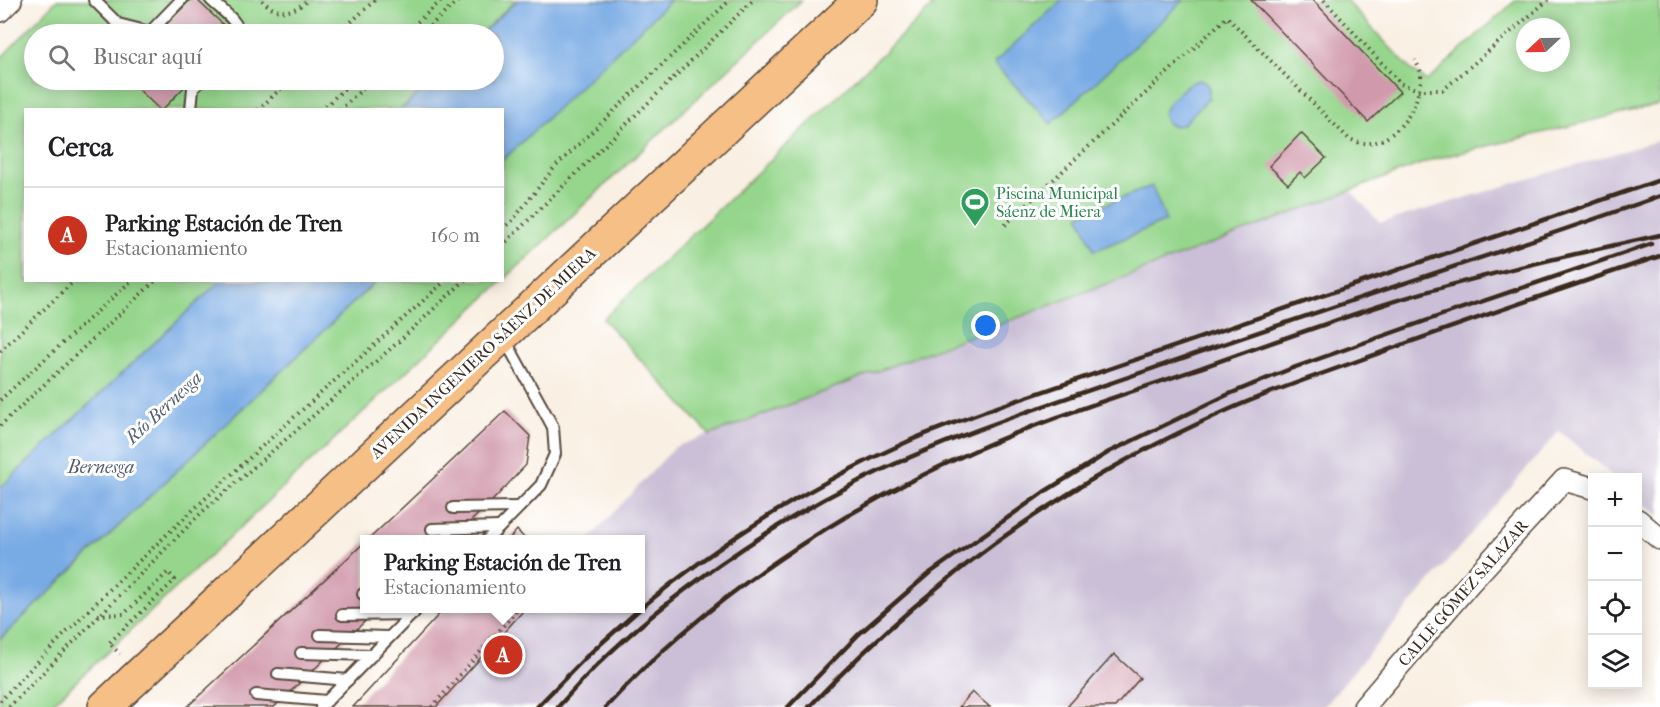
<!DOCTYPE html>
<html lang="es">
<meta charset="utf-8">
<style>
body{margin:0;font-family:"IM FELL French Canon",serif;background:#f2f2f2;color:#202124}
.controls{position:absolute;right:18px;bottom:18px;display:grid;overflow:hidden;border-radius:0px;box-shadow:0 3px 15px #0003}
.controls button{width:54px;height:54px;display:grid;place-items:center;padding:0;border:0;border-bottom:2px solid #e0e0e0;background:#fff;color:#202124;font:30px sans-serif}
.compass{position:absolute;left:1516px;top:18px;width:54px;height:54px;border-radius:50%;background:#fff;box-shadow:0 3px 15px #0003;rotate:248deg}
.you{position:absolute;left:986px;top:326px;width:21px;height:21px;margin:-15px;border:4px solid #fff;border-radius:50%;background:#1a73e8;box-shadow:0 0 0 9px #1a73e833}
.badge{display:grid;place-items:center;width:39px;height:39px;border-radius:50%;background:#c8321e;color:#fff;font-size:20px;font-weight:700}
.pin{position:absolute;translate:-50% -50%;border:3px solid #fff;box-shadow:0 2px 6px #0006}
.popup{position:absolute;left:360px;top:535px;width:285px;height:78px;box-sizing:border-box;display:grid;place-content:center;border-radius:0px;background:#fff;filter:drop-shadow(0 2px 4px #0005);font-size:20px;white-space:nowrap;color:#757577}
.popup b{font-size:22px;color:#202124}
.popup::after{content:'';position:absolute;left:50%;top:100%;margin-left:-12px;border:12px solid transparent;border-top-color:#fff}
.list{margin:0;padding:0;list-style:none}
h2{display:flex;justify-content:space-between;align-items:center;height:78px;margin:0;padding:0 24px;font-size:26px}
h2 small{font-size:20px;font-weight:400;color:#757577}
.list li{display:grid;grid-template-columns:39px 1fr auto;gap:18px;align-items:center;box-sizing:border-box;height:96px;padding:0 24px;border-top:2px solid #e0e0e0}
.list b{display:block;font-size:22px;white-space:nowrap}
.list p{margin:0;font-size:20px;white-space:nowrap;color:#757577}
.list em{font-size:20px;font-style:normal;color:#757577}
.icon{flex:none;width:33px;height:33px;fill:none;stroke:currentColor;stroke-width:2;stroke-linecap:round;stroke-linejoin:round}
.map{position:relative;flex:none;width:1660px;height:707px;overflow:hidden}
.search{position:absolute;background:#fff;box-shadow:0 3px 15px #0003;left:24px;top:24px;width:480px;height:66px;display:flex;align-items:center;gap:15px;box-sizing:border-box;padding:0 21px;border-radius:33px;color:#757577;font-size:22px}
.panel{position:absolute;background:#fff;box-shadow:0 3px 15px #0003;left:24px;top:108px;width:480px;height:174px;border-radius:0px}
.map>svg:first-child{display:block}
</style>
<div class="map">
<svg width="1660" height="707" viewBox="0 0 1660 707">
<rect width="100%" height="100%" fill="#fff"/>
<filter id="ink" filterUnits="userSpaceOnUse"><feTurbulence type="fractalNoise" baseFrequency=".0167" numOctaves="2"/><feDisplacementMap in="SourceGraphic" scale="12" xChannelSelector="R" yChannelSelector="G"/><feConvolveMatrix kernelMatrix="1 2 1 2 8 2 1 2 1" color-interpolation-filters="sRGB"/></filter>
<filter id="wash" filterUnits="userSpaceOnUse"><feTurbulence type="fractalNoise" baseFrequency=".008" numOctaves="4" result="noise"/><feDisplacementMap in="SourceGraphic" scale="24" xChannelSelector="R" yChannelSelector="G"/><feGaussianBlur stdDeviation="1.35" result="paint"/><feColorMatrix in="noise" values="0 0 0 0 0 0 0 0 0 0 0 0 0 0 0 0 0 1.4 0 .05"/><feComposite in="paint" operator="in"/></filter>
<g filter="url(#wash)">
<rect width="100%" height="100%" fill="#f9efe2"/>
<!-- industrial -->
<polygon fill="#cabfd6" points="1660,140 1660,517 1638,498 1638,478 1614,477 1559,431 1323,707 436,707 525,609 641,608 641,540 589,539 675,447 1351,191 1380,223"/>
<!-- green -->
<g fill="#95d68c" stroke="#688055" stroke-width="1.5" fill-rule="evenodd">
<polygon points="57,0 516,0 480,34 34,34 34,80 433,80 401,109 26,110 26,280 220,281 0,488 0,59"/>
<polygon points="670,0 802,0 49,707 0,707 0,639 376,281 502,280 503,160"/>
<path d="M939 0H1346L1411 70 1427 81 1516 0H1660V104L1431 160 710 435 603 319ZM1525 27H1561V63H1525Z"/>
</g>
<!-- water -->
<g fill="#78aae4" stroke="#5a6a81" stroke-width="1.5">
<polygon points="518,0 671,0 503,160 502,110 402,109 434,80 494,80 494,34 481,34"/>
<polygon points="1062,0 1184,0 1051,124 994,63"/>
<path d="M1199 80 1205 82 1209 88V98L1182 125 1175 126 1168 124 1163 115C1166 103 1187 82 1199 80Z"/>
<polygon points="1152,186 1166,221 1094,251 1079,215"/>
<polygon points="220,281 376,281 0,639 0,488"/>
</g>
<g id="blocks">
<!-- building -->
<g fill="#d19aac">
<polygon points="190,0 197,0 233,34 157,34"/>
<polygon points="1251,0 1313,0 1400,92 1368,122"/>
<polygon points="129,80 191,80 162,110 160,110"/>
<polygon points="1301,133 1326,158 1305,178 1300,172 1288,184 1269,166"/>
<polygon points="505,411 530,436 526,465 492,501 451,540 368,540"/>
<polygon points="517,530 526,540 508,540"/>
<polygon points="365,542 365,609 378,609 274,707 187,707"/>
<polygon points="444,609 525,609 436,707 353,707"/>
<polygon points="1114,654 1140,678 1115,707 1067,707"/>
<polygon points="972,692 990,707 959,707"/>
</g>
</g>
</g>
<g filter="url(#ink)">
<use href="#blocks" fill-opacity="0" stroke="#58483b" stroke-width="1.5"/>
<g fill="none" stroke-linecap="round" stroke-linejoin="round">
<!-- lane casing -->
<g stroke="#58483b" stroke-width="14">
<g id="lane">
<polyline points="94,0 118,24 150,32 181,0"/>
<path d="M211 0C220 9 239 21 239 34"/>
<polyline points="191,110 193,88 202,80"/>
<polyline points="453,508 519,507"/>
<polyline points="432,529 499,527"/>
<polyline points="487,540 541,485 555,454 553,427 504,338"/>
<polyline points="363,594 365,594"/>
<polyline points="342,615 413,614"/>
<polyline points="320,635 389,637"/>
<polyline points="301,653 372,655"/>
<polyline points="278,674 348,680"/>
<polyline points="256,695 327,701"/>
<polyline points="321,707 418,608"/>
</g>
</g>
<!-- street casing -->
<g stroke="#58483b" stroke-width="24">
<g id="street">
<polyline points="0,11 11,0"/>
<polyline points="1638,520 1660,539"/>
<polyline points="1364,707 1469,584 1564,480 1592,488"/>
</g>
</g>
<!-- primary casing -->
<g stroke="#58483b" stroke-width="36">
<polyline id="primary" points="105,707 861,0"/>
</g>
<!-- path -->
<g stroke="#58483b" stroke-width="4" stroke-dasharray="1.5 4.5" stroke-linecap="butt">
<path d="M262 0C277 16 292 14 308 0"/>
<polyline points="1324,0 1401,84 1419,90 1443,90 1548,0"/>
<polyline points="338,34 375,0"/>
<polyline points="404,34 442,0"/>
<polyline points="421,34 459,0"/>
<polyline points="258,110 290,80"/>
<polyline points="321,110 354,80"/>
<polyline points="340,110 372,80"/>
<path d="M1005 225 1227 17 1349 139C1353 140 1358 143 1363 143 1388 146 1411 119 1417 97 1419 90 1422 80 1421 73 1420 69 1417 64 1415 60"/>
<polyline points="502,229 512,221 554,168 730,0"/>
<polyline points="502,246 753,0"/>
<polyline points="0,351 75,280"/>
<polyline points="0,400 132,280"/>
<polyline points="0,426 156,280"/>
<polyline points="98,615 124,614 168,572 175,580 109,643 120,654"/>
<path d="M0 701C140 552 294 418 446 280"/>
<polyline points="9,707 202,512 396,344 465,280"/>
<polyline points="432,707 519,608"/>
</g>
<!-- lane -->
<use href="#lane" stroke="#fff" stroke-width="10"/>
<!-- street -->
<use href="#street" stroke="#fff" stroke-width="21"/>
<!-- primary -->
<use href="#primary" stroke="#f5bf86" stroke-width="33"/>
<!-- rail -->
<g stroke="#3b2a1e" stroke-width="4.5">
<path d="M641 608C724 539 810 485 909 441 934 430 960 421 986 411L1660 180"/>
<polyline points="537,707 586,657 641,608"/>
<path d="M558 707C571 693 583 679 596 666 669 595 765 528 857 482 955 433 1060 401 1163 365 1328 307 1495 255 1660 196"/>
<path d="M606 707C707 598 840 510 976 450 1047 418 1123 395 1197 369 1262 346 1326 323 1392 302 1480 275 1570 255 1660 235"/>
<polyline points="788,707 859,634 927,575 1044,492 1109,452 1227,395 1290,369 1445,314 1651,244"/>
<path d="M809 707C897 614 1000 531 1112 468 1150 446 1190 427 1230 409 1273 390 1319 375 1363 359 1462 323 1561 289 1660 256"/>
</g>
</g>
</g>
<!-- icons -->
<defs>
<g id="stadium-pin" transform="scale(1.5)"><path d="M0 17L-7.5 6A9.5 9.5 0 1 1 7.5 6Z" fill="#2e9e5b" stroke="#fff"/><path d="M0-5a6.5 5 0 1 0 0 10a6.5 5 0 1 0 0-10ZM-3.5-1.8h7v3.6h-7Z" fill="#fff"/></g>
</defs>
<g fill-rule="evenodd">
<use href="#stadium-pin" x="975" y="202"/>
</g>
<g text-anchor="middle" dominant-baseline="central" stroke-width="6" stroke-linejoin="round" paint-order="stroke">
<!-- leisure labels -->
<g font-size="16" fill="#27864d" stroke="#fff" text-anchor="start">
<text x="996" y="193">Piscina Municipal<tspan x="996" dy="18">Sáenz de Miera</tspan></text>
</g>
<!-- street labels -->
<g font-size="16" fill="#3b2a1e" stroke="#fff">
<text transform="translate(483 353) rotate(-43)">AVENIDA INGENIERO SÁENZ DE MIERA</text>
<text transform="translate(1463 593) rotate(-49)">CALLE GÓMEZ SALAZAR</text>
</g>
<!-- water labels -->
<g font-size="18" font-style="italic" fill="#535d6d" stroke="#fff">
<text transform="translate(164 408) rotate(-43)">Río Bernesga</text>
<text x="101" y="467">Bernesga</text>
</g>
</g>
</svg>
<div class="controls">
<button>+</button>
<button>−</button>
<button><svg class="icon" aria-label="locate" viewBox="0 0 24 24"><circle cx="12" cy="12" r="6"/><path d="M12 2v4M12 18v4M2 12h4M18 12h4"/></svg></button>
<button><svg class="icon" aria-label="layers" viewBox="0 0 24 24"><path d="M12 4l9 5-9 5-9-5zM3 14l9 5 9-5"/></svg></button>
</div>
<svg class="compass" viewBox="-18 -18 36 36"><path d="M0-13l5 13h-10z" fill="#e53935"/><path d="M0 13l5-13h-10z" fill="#757577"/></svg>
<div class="you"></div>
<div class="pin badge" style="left:503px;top:655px">A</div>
<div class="popup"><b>Parking Estación de Tren</b>Estacionamiento</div>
<div class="search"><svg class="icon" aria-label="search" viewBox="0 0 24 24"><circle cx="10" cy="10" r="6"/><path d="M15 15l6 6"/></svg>Buscar aquí</div>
<section class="panel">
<h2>Cerca<small></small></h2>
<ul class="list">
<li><span class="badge">A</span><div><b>Parking Estación de Tren</b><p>Estacionamiento</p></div><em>160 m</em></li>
</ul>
</section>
</div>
